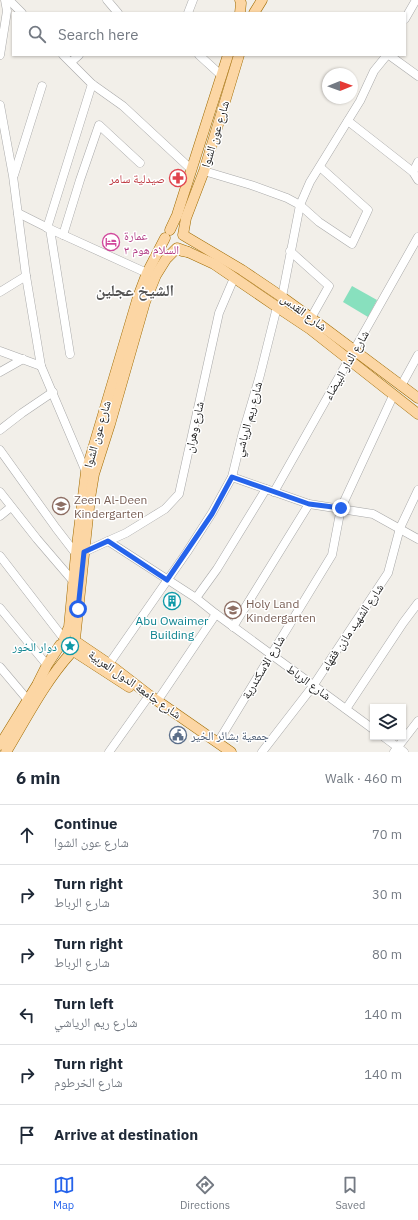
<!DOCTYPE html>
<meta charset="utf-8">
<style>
body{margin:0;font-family:"IBM Plex Sans","Noto Naskh Arabic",sans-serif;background:#f2f2f3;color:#1f2937}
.controls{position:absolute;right:12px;bottom:12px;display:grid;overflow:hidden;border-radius:0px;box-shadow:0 1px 3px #0004}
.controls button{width:36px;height:36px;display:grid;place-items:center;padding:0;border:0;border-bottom:1px solid #e0e1e3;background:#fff;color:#1f2937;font:20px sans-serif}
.compass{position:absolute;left:322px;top:68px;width:36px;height:36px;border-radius:50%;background:#fff;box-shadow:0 1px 3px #0004;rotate:89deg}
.stop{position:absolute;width:12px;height:12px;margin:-9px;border:3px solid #2563eb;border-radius:50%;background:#fff}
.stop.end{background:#2563eb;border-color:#fff;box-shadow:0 1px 4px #0008}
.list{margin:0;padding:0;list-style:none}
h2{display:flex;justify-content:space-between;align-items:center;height:52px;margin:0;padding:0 16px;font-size:17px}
h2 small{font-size:13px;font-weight:400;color:#747a83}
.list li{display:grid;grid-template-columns:26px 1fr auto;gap:12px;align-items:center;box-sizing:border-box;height:60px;padding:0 16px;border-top:1px solid #e0e1e3}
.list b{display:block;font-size:15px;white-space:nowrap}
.list p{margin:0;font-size:13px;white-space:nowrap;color:#747a83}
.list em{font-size:13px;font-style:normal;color:#747a83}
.icon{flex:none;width:22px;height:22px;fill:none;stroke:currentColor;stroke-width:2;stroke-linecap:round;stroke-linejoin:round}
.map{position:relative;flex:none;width:418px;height:752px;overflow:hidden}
.search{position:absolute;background:#fff;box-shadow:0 1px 3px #0004;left:12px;right:12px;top:12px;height:44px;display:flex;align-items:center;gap:10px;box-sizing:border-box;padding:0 14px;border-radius:0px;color:#747a83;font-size:15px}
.sheet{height:412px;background:#fff}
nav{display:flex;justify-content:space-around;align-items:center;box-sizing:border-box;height:56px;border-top:1px solid #e0e1e3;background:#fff;font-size:11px;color:#747a83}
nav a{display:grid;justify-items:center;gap:2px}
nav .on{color:#2563eb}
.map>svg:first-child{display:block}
</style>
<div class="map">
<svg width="418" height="752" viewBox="0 0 418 752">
<rect width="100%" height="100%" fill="#f2efe9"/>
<!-- pitch -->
<polygon fill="#88e0be" points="352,286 377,300 368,317 343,302"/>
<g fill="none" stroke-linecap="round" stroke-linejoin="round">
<!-- minor casing -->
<g stroke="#a9a9a9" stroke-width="9">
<g id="minor">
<polyline points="9,0 22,13"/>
<polyline points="107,0 118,13"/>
<polyline points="188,13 193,0"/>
<polyline points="405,19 416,0"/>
<polyline points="0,55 7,11 5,0"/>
<polyline points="63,55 92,84 123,106 192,170"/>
<polyline points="199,55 222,76"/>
<polyline points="389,55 418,76"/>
<polyline points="71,62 79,55"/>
<polyline points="0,105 13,176 26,276 41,366 86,472"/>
<polyline points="348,121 413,172 418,180"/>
<polyline points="204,171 251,185 287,198 300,205 319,222 352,244 368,210 320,167"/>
<polyline points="413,172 418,162"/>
<polyline points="14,175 42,86"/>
<polyline points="18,213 50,229 147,273"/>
<polyline points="47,228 92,84"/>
<polyline points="50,229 70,354"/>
<polyline points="63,235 80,180 99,125 140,163"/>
<polyline points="290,251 329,286 311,318"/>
<polyline points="0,292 26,276"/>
<polyline points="282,297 300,205 310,182 360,101 374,71 387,55"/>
<polyline points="0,351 41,366"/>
<polyline points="0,372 23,359"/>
<polyline points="401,386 418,355"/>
<polyline points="0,430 22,413 53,392"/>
<polyline points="0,450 56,528 76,554"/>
<polyline points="232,477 309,504 373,514 418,539"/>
<polyline points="0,492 37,539 73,581"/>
<polyline points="274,492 418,237"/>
<polyline points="0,516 11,507"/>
<polyline points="108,541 126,533 165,509 179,494 219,313 234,278"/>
<polyline points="84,552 108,541 196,598 216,614 373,729"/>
<polyline points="0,556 61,635"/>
<polyline points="196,598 217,569 266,489"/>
<polyline points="0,608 47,665"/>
<polyline points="233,627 309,504"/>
<polyline points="109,664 187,552 212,513 232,477 242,436 260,375 277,307"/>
<polyline points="0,667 27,699"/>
<polyline points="158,700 216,614"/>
<polyline points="346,709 403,623 418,603"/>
<polyline points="384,737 404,752"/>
<polyline points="218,742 332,555 341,508 393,396"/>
<polyline points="109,752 146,700"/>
<polyline points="262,752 313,686 388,573 400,528 418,490"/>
<polyline points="394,752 418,721"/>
</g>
</g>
<!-- major casing -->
<g stroke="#a06b00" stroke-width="11">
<g id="major">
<polyline points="240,0 241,3 240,13"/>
<polyline points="254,13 262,0"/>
<polyline points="239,55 204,171 186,218 183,235 242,270 282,297 311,318 418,398"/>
<polyline points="170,230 177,215 228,55"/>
<polyline points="182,251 188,252 214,264 277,307 310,329 418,414"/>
<polyline points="64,638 69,627 76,554 86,472 138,297 147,273 165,238"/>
<polyline points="75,639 90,498 94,474 110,424 145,302 156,275 166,259 177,248 188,252"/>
<polyline points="78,643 109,664 149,695 231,752"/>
<polyline points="75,652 129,687"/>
<polyline points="0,745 37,685 47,665 60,645"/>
<path d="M6 752C26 719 44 683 70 654"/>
</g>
</g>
<!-- minor -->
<use href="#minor" stroke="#fff" stroke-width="8"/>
<!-- major -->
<use href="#major" stroke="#fcd6a4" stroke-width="10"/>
</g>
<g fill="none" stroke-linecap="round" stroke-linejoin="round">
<!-- route -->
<polyline stroke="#2563eb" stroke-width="5" points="78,609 84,552 108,541 167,580 212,514 232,477 309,504 341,508"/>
</g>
<!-- icons -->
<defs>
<g id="pharmacy-ring" transform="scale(0.9)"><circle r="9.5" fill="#fff" stroke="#e0444e" stroke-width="1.5"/><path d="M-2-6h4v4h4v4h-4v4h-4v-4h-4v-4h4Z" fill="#e0444e"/></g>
<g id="hotel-ring" transform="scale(0.9)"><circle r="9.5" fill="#fff" stroke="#d1479c" stroke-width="1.5"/><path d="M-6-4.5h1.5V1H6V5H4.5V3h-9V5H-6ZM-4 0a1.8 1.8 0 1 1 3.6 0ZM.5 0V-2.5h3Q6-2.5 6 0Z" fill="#d1479c"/></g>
<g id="school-ring" transform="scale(0.9)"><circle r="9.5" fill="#fff" stroke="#8d6e63" stroke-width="1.5"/><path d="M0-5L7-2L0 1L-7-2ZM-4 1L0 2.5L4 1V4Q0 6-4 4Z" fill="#8d6e63"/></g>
<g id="building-ring" transform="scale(0.9)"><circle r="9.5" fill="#fff" stroke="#0f9aa8" stroke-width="1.5"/><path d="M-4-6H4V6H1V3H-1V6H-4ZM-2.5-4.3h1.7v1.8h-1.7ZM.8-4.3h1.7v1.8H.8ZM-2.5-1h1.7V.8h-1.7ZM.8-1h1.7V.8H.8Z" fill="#0f9aa8"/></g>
<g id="sight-ring" transform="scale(0.9)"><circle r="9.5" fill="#fff" stroke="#0f9aa8" stroke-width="1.5"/><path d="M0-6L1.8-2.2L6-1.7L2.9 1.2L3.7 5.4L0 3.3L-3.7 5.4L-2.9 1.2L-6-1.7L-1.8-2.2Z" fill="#0f9aa8"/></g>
<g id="civic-ring" transform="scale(0.9)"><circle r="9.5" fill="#fff" stroke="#5c6f8a" stroke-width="1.5"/><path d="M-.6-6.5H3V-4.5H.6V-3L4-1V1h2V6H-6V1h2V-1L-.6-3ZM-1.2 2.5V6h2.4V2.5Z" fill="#5c6f8a"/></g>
</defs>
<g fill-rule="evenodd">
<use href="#pharmacy-ring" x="178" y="178"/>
<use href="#hotel-ring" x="111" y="242"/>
<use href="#school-ring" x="61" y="506"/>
<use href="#building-ring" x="172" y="601"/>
<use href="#school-ring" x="233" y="610"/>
<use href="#sight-ring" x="70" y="646"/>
<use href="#civic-ring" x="178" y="735"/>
</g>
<g text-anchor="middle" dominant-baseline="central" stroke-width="3" stroke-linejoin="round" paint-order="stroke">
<!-- street labels -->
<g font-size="12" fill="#222" stroke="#fff">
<text transform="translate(215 134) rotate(-73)">شارع عون الشوا</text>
<text transform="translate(304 312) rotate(36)">شارع القدس</text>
<text transform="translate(346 365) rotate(-60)">شارع الدار البيضاء</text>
<text transform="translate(248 419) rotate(-75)">شارع ريم الرياشي</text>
<text transform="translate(194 427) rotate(-78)">شارع وهران</text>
<text transform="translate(97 434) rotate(-74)">شارع عون الشوا</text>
<text transform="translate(352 627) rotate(-56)">شارع الشهيد مازن فقهاء</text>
<text transform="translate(263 667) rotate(-59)">شارع الاسكندرية</text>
<text transform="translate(309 682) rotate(36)">شارع الرباط</text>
<text transform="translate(135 684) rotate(35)">شارع جامعة الدول العربية</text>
</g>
<!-- health labels -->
<g font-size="12" fill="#be3a42" stroke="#fff" text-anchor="end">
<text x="165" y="178">صيدلية سامر</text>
</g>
<!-- hotel labels -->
<g font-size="12" fill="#b23c85" stroke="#fff" text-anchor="start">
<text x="124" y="235">عمارة<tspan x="124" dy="14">السلام هوم ٣</tspan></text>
</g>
<!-- education labels -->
<g font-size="12" fill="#785e54" stroke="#fff" text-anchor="start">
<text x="74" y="499">Zeen Al-Deen<tspan x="74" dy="14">Kindergarten</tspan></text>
<text x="246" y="603">Holy Land<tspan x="246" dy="14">Kindergarten</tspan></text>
</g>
<!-- culture labels -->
<g font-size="12" fill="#0d838f" stroke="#fff">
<text x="172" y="620">Abu Owaimer<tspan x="172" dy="14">Building</tspan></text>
<text x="57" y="646" text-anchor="end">دوار الخور</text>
</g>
<!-- service labels -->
<g font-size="12" fill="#4e5e75" stroke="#fff" text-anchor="start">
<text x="191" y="735">جمعية بشائر الخير</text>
</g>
<!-- district labels -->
<g font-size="16" font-weight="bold" fill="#555" stroke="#fff">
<text x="135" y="290">الشيخ عجلين</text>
</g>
</g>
</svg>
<div class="controls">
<button><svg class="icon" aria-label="layers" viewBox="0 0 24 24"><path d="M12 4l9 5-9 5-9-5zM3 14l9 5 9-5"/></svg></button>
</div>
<svg class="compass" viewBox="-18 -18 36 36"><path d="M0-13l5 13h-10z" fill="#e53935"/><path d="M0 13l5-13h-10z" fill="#747a83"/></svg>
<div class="stop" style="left:78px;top:609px"></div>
<div class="stop end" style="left:341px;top:508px"></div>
<div class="search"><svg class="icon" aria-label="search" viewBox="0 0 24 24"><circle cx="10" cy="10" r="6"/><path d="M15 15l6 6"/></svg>Search here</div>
</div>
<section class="sheet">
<h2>6 min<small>Walk · 460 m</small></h2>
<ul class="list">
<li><svg class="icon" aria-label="ahead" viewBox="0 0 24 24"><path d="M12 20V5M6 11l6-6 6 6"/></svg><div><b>Continue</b><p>شارع عون الشوا</p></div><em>70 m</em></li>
<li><svg class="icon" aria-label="right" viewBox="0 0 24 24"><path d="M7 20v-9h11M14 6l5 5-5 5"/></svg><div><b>Turn right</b><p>شارع الرباط</p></div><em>30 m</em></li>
<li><svg class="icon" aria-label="right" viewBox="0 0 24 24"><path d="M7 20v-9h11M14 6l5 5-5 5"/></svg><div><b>Turn right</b><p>شارع الرباط</p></div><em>80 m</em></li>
<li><svg class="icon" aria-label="left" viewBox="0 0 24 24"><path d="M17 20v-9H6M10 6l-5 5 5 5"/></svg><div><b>Turn left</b><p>شارع ريم الرياشي</p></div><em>140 m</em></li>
<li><svg class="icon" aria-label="right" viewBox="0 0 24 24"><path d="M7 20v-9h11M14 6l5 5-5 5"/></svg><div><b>Turn right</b><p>شارع الخرطوم</p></div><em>140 m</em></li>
<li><svg class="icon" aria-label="arrive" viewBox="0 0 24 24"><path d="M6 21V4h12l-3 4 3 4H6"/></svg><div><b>Arrive at destination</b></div></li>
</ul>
</section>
<nav>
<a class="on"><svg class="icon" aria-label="map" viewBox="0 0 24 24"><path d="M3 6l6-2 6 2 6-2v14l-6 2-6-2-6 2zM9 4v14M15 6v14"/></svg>Map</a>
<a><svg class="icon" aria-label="directions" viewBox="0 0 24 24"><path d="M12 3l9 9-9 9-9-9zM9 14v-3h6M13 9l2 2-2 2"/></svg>Directions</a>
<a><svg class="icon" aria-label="saved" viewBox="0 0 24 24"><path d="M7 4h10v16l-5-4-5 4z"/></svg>Saved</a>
</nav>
